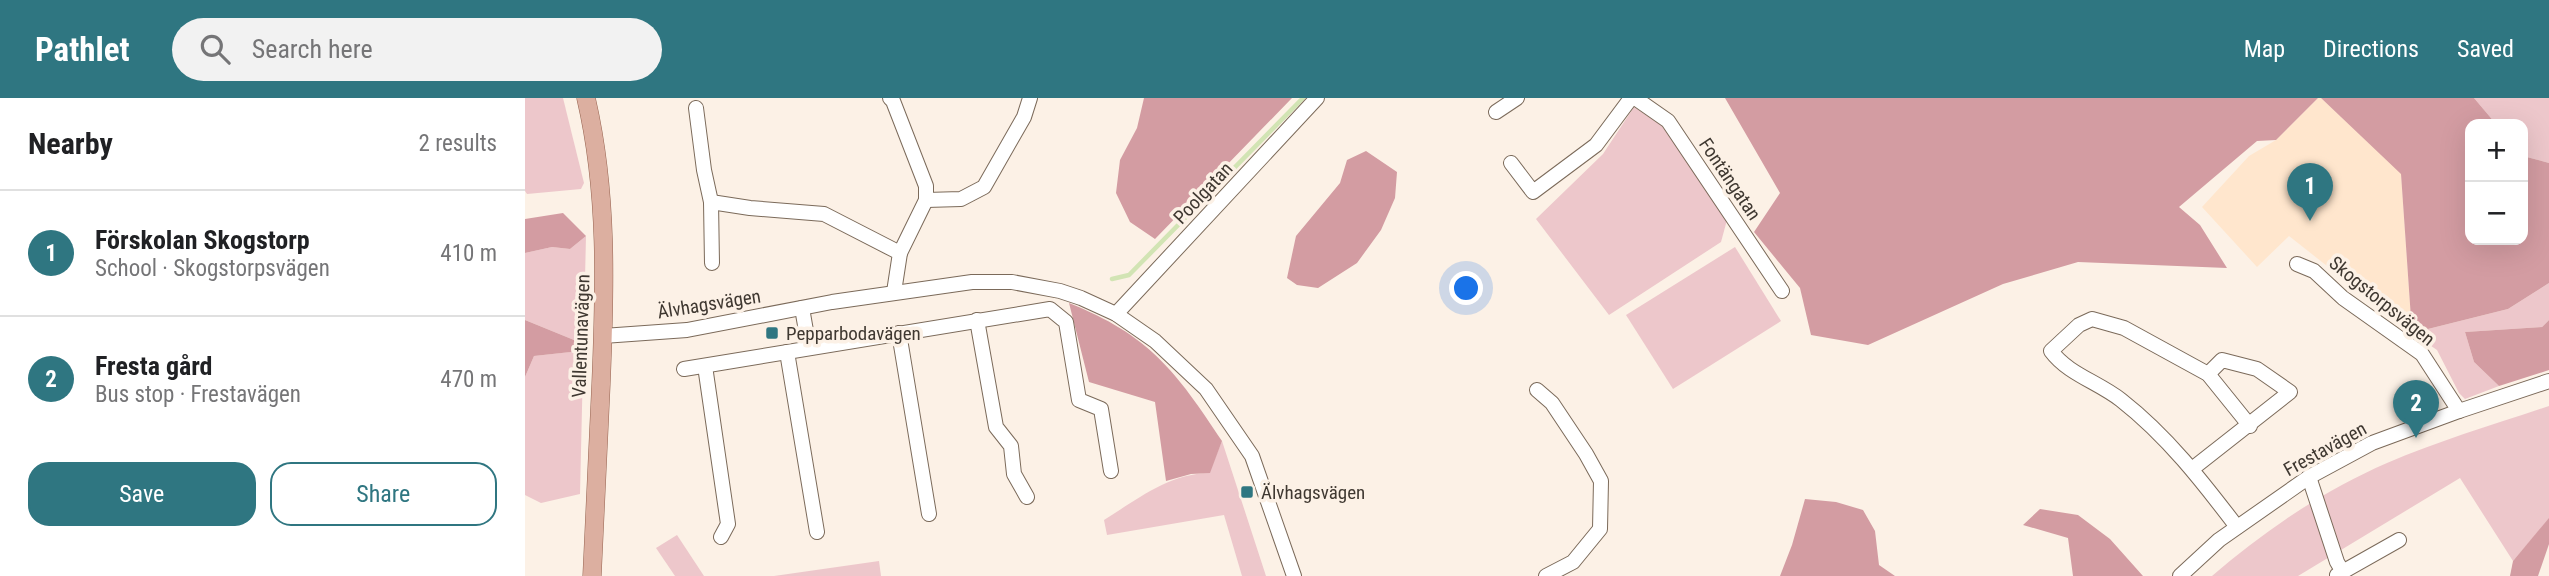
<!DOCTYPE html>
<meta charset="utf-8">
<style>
body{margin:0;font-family:"Roboto Condensed",sans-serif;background:#f2f2f2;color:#202124}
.controls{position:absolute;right:21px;top:21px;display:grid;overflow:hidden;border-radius:14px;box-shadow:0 7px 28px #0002}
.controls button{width:63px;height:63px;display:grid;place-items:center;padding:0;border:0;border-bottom:2px solid #e0e0e0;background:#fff;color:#202124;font:35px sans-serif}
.you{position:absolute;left:942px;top:191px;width:24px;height:24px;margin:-18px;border:5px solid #fff;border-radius:50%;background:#1a73e8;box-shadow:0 0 0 10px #1a73e833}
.badge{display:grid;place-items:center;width:46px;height:46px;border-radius:50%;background:#2f7681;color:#fff;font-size:23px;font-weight:700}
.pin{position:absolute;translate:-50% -58px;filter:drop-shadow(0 2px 4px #0008)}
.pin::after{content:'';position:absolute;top:37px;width:24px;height:21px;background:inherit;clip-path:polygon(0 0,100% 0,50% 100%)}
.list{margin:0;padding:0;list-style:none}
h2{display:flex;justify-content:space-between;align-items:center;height:91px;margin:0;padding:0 28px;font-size:30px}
h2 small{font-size:23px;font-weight:400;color:#757577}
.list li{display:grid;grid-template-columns:46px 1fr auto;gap:21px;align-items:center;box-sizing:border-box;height:126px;padding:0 28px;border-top:2px solid #e0e0e0}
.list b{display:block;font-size:26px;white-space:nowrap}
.list p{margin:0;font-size:23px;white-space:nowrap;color:#757577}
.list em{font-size:23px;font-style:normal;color:#757577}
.actions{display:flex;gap:14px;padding:21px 28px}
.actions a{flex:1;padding:16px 0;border:2px solid #2f7681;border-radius:21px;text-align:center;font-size:24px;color:#2f7681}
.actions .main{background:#2f7681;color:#fff}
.icon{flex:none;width:38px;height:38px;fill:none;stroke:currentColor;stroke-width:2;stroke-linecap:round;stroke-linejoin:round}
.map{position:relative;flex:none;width:2024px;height:478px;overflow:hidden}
header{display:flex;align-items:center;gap:42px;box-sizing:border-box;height:98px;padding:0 35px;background:#2f7681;color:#fff}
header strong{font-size:33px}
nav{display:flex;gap:38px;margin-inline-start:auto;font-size:24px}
.search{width:490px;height:63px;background:#f2f2f2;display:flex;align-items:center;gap:18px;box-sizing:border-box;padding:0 24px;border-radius:38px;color:#757577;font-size:26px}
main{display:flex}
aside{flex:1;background:#fff}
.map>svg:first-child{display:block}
</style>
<header>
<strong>Pathlet</strong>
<div class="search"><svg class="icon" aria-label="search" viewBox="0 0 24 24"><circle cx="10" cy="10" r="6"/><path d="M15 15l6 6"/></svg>Search here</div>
<nav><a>Map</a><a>Directions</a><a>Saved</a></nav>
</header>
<main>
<aside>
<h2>Nearby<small>2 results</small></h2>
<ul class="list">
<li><span class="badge">1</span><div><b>Förskolan Skogstorp</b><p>School · Skogstorpsvägen</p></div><em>410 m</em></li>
<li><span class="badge">2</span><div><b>Fresta gård</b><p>Bus stop · Frestavägen</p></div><em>470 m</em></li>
</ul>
<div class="actions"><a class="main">Save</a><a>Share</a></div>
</aside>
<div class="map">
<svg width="2024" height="478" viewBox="0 0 2024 478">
<rect width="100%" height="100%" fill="#fcf1e6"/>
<!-- built -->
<polygon fill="#ffe6cd" points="1793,0 1796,0 1876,75 1887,235 1764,138 1732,169 1677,109 1724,58 1751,42"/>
<!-- green -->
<g fill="#edc7cb">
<polygon points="0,0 38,0 59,85 56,91 2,96 0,93"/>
<polygon points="1949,0 2024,0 2024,65 1998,58 1998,26 1971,26"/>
<polygon points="1109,9 1137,28 1202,122 1196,144 1084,217 1011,121 1078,56"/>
<polygon points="61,138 55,396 16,405 0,397 0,279 9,258 54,253 49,242 0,222 0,155 27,149 45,151"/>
<polygon points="1210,149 1256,223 1148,291 1101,217"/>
<polygon points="2024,185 2024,222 2017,229 1940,234 1949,264 1974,288 1940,301 1934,295 1912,252 1887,235 1983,211"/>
<path d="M2024 308V421L1988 463 1935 380 1773 478H1687C1740 432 1798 393 1862 365 1913 343 1971 326 2024 308Z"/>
<path d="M697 343 741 478H717L699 417 582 437 579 422C613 401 643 376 684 375Z"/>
<polygon points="152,437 179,478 150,478 131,450"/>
<polygon points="354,463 356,478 249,478"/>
</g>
<!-- forest -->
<g fill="#d39ca2">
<polygon points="619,0 767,0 630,141 605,124 591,95 595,62 612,30"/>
<polygon points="1200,0 1793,0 1751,42 1732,43 1654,109 1675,127 1702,170 1553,164 1478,186 1343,247 1286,237 1275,190 1229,134 1255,95"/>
<polygon points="1796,0 1949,0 1971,26 1945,26 1945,142 1998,142 1998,58 2024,65 2024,185 1983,211 1887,235 1876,76"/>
<polygon points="841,53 872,74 870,100 856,132 832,165 793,190 772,187 762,180 771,138 815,85 822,62"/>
<polygon points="38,115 61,138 45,151 27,149 0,155 0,121"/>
<path d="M544 205C624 237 651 273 697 343L685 375 666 376 641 383 630 304 564 284Z"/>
<polygon points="0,222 49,242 55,253 9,258 0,279"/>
<polygon points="2024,222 2024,272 1974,288 1949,264 1940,234 2017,229"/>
<polygon points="1280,401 1311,404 1338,412 1350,433 1354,467 1370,478 1255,478 1267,447"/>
<polygon points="1515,411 1553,417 1585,441 1618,478 1548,478 1543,440 1498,427"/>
<polygon points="2024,420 2024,446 2013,478 1985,478 1988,463"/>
</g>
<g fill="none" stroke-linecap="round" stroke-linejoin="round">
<!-- stream -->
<polyline stroke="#d2e4b4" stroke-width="4.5" points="587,181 604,177 778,0"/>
<!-- minor casing -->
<g stroke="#7b6a5a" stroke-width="16">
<g id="minor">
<polyline points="365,0 368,3 401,88 401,102 375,155"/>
<polyline points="1110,0 1143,23 1257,193"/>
<polyline points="171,10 179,72 186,104 187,165"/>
<polyline points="971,14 992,0"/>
<polyline points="986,65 1008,94 1071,47 1106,0"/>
<polyline points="401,102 436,101 459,89 499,19 505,0"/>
<polyline points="186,104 225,110 299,116 375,155 369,194"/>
<polyline points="1772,166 1789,173 1818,200 1897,256 1934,313"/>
<polyline points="277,210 284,250"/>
<polyline points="591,216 792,0"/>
<polyline points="452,222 471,329 486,348 489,376 502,399"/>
<polyline points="374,235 404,416"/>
<polyline points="78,238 162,232 307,204 447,184 487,184 535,193 556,200 591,216 630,243 681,291 727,358 769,478"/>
<polyline points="262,254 292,434"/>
<polyline points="180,268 203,426 196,439"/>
<polyline points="159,271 525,211 541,224 554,302 576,311 586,373"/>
<polyline points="1012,292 1027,305 1061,356 1076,383 1075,431 1048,464 1021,478"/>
<polyline points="1667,371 1765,294 1732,271 1697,262 1683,276"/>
<polyline points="1784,379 1812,464 1818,474"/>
<path d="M1712 429C1677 383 1642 338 1596 302 1573 284 1543 276 1526 253L1554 227 1567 221 1599 230 1683 276 1725 328"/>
<polyline points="1812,477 1874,442"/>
<polyline points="1655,478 1694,442 1784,379 1847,345 1934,313 2024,283"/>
</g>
</g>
<!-- major casing -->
<g stroke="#966350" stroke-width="19">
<path id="major" d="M61 0C83 94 80 191 76 286 73 350 70 414 67 478"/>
</g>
<!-- minor -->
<use href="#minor" stroke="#fff" stroke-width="14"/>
<!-- major -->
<use href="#major" stroke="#dcafa0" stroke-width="18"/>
</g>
<!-- markers -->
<g fill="#2f7681" stroke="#fcf1e6" stroke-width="2.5">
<rect x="240" y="228" width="14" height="14" rx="3.5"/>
<rect x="715" y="387" width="14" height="14" rx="3.5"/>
</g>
<g text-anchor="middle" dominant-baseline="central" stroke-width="7" stroke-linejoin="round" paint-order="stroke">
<!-- street labels -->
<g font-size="19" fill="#3f3831" stroke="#fcf1e6">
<text transform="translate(1205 81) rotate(56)">Fontängatan</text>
<text transform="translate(678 95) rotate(-47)">Poolgatan</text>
<text transform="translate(1857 203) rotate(39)">Skogstorpsvägen</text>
<text transform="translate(184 206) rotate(-9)">Älvhagsvägen</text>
<text transform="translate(56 238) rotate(-88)">Vallentunavägen</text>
<text transform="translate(1800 351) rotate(-29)">Frestavägen</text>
</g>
<!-- poi labels -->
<g font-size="19" fill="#3f3831" stroke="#fcf1e6" text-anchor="start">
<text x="261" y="235">Pepparbodavägen</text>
<text x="736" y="394">Älvhagsvägen</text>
</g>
</g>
</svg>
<div class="controls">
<button>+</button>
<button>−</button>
</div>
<div class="you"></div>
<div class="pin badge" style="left:1785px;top:123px">1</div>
<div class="pin badge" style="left:1891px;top:340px">2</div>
</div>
</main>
